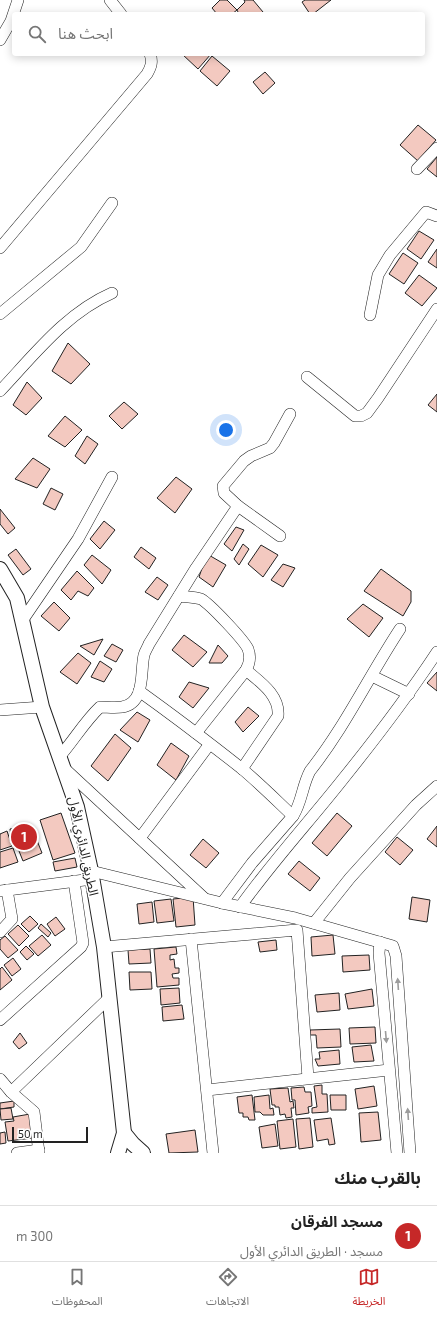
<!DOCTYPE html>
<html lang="ar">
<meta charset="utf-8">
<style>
body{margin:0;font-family:"Exo 2","Noto Sans Arabic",sans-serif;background:#f2f2f2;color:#222;direction:rtl}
.scale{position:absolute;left:12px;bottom:10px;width:76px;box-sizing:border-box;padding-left:4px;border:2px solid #222;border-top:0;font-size:11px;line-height:14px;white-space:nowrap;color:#222;-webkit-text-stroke:3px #fff;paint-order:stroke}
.you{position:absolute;left:226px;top:430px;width:14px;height:14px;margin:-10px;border:3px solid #fff;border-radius:50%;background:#1a73e8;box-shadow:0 0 0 6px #1a73e833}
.badge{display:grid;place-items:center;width:26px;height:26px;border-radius:50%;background:#c62828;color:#fff;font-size:13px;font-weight:700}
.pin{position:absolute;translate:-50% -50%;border:2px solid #fff;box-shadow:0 1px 4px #0006}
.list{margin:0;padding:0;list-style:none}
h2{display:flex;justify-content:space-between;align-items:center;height:52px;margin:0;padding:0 16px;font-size:17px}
h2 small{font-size:13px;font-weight:400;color:#767676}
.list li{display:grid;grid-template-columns:26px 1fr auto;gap:12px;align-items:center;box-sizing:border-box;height:56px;padding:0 16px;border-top:1px solid #e0e0e0}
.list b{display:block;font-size:15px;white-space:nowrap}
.list p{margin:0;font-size:13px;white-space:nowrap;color:#767676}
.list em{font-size:13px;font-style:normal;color:#767676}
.icon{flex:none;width:22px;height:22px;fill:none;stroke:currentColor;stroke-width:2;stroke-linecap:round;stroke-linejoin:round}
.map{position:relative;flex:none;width:437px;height:1153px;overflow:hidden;direction:ltr}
.search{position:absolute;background:#fff;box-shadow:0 2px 10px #0003;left:12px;right:12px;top:12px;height:44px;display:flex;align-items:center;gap:10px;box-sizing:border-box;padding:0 14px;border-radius:4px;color:#767676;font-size:15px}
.sheet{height:108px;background:#fff}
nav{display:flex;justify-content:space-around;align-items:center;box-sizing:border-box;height:56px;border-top:1px solid #e0e0e0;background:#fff;font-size:11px;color:#767676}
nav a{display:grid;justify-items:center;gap:2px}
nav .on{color:#c62828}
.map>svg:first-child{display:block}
</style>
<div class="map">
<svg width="437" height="1153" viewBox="0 0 437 1153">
<rect width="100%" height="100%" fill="#fff"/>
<!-- building -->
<g fill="#f3c9c0" stroke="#222">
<polygon points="220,0 227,0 237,10 232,14 217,14 212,8"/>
<polygon points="244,0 253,0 263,12 260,14 239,14 237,10 245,2"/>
<polygon points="305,0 331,0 313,14 310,14 302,2"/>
<polygon points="182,54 211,54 198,69"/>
<polygon points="212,56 230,71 217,86 200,71"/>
<polygon points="265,72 275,83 263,94 253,82"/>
<polygon points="418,125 436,140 418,161 400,145"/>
<polygon points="437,157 437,177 427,169"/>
<polygon points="419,231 434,240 421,259 407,249"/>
<polygon points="437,249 437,268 428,262"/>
<polygon points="403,253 418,263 404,284 389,274"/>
<polygon points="419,275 437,288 422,306 405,293"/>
<polygon points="68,343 90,364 71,384 52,371"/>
<polygon points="27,382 42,398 26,415 13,405"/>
<polygon points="437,394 437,412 428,405"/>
<polygon points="124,402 138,414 122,429 109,416"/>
<polygon points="65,416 82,430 65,447 48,436"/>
<polygon points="87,436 98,444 85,464 75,456"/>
<polygon points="33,458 50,469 37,488 15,479"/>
<polygon points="176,477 192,489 175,513 157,498"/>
<polygon points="51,488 63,494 55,510 43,504"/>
<polygon points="0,509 15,528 8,534 0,524"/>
<polygon points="104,521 115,530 100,549 90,539"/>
<polygon points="236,527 244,530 232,551 224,544"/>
<polygon points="243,544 249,549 239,565 234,559"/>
<polygon points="261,545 278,555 263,577 248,564"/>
<polygon points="141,547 156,558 149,569 134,557"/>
<polygon points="16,549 31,569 23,575 8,555"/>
<polygon points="207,554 226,565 213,587 199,577"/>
<polygon points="92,555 111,570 102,584 84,565"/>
<polygon points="283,564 295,568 283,587 271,580"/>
<polygon points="381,569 411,591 411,602 403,616 364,591"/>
<polygon points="77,571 94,588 88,596 78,591 71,600 61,590"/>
<polygon points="157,577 168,585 158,600 145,592"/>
<polygon points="54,602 70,618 59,631 41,616"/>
<polygon points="363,604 383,618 369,637 347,619"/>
<polygon points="184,635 207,652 193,667 172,650"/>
<polygon points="103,639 94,655 80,646"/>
<polygon points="112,644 123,650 116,662 104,656"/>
<polygon points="218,645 228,656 222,663 209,663"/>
<polygon points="78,653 91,663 77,684 60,672"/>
<polygon points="100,661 112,669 104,682 91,677"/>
<polygon points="437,672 437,691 427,683"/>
<polygon points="189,682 209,688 193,708 179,697"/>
<polygon points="248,707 259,716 243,732 235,722"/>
<polygon points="137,712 150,720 138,742 120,730"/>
<polygon points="115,734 131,748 108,781 91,766"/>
<polygon points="171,743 189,756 176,780 157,765"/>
<polygon points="61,813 75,853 53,860 40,820"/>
<polygon points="337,813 352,826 327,856 312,843"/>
<polygon points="32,826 34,839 12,843 10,829"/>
<polygon points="437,826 437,847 427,839"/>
<polygon points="7,831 12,846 0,850 0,834"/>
<polygon points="397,837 413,850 400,865 385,852"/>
<polygon points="36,838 42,853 23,861 17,846"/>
<polygon points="203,839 219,853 206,868 190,855"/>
<polygon points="13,848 18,862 0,868 0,852"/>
<polygon points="75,858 77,867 55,871 53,862"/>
<polygon points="299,861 320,878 310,891 288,874"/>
<polygon points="193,897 195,925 176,927 173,899"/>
<polygon points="412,897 430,900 427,922 409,919"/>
<polygon points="171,899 174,921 157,923 154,901"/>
<polygon points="152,902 154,922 139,924 137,904"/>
<polygon points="30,916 38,924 29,932 21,924"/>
<polygon points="56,917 65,929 55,936 47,924"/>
<polygon points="41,924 51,933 48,937 38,928"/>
<polygon points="18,925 29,936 19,946 8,934"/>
<polygon points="42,935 51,945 38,956 29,946"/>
<polygon points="333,935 335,954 312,956 311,937"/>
<polygon points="5,936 18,950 8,958 0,949 0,940"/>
<polygon points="276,940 277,950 260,952 258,942"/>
<polygon points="26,946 34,954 27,960 20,952"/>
<polygon points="176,947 177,954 170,955 170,960 174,959 175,968 179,968 179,973 172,974 173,978 179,978 179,985 157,987 154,949"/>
<polygon points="150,949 151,963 129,964 128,950"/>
<polygon points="369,955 370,970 343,972 342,956"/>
<polygon points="13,958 21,969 12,976 4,965"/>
<polygon points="2,967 12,980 0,990 0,969"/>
<polygon points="129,972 151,972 152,989 130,990"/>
<polygon points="179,988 180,1003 161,1005 160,989"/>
<polygon points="372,989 374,1006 348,1009 345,994"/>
<polygon points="339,993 340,1010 317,1012 315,995"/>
<polygon points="182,1005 184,1019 163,1021 162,1007"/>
<polygon points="375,1027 376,1043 350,1044 349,1028"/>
<polygon points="340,1029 341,1047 317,1048 316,1035 310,1035 310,1030"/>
<polygon points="20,1033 27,1043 19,1049 13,1042"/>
<polygon points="371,1045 374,1061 354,1062 352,1047"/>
<polygon points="339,1050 340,1064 318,1066 315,1059 320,1059 319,1052"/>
<polygon points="322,1085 322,1094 327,1094 328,1112 312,1113 312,1108 317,1107 314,1086"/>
<polygon points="374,1086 377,1106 358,1109 355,1089"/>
<polygon points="304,1087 305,1092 311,1092 312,1106 308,1107 309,1113 296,1115 295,1100 292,1100 291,1088"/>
<polygon points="288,1088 290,1102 293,1101 294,1108 291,1108 292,1117 286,1118 285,1114 280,1115 279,1107 275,1107 275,1105 272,1105 270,1089"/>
<polygon points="252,1095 255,1120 249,1120 248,1117 243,1117 243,1113 239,1113 237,1097"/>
<polygon points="269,1095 270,1109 273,1108 274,1115 263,1115 260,1112 255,1112 254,1097"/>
<polygon points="330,1095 346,1095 346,1110 331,1110"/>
<polygon points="14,1101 14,1107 0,1109 0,1103"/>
<polygon points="11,1108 13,1119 1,1120 0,1109"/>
<polygon points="378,1112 381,1140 361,1142 359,1113"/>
<polygon points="30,1114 33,1138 8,1141 5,1122 14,1121 13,1117"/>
<polygon points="310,1118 313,1147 299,1149 296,1119"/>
<polygon points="331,1118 335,1144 329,1145 328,1139 317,1141 314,1120"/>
<polygon points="293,1119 296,1147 280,1149 277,1121"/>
<polygon points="275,1124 278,1146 262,1148 259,1127"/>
<polygon points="195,1130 198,1152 169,1153 166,1134"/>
<polygon points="5,1132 6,1143 0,1144 0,1133"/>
</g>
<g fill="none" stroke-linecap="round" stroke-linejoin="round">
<!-- minor casing -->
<g stroke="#222" stroke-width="12">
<g id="minor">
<polyline points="110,0 121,14"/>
<polyline points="0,40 11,21 18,0"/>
<polyline points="417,169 437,148"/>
<path d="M0 248 147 74C151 67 153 62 150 54"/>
<polyline points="0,314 81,247 112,203"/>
<polyline points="370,315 378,275 390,255 426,212 437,216"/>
<polyline points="307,377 355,416 361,416 367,413 378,398 437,309"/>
<path d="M0 391C34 355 66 313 112 293"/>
<polyline points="238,506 224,493 223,486 244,461 251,456 270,448 274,443 290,414"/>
<path d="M179 596C186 597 194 597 201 599 210 604 244 640 248 649 251 657 250 663 246 670L196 733"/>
<polyline points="22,621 78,539 112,477"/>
<polyline points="372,676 409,694"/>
<path d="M139 691C174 716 208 742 241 768 259 783 276 800 293 816"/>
<polyline points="0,710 42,707"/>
<path d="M60 756C74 740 85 721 100 707 107 707 115 708 122 707 146 703 140 672 144 655 145 651 148 647 149 644L196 568 238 506 280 536"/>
<polyline points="65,769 204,898"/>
<path d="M242 769 278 716C280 695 260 682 246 670"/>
<polyline points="140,838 209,745"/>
<polyline points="91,871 222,903 295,918 393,946 396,956 410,1153"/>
<polyline points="0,891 92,879"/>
<path d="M222 903 252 863 293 816C302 802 302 786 310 771 345 727 369 676 400 629"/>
<path d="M240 907C272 862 309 822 343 779 376 738 408 696 437 652"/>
<polyline points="314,923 350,878 416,805 437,786"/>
<polyline points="0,932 12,919 7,890"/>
<polyline points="191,939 213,1153"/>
<polyline points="380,942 379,953 397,1153"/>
<polyline points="104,947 297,930 308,1078"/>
<polyline points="0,1020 81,947 83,943 74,881"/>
<polyline points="0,1079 11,1092 34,1112 39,1153"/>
<polyline points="207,1090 389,1070"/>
<polyline points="11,1092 109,998"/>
<polyline points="17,1153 39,1150"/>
</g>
</g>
<!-- major casing -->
<g stroke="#222" stroke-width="16">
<g id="major">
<polyline points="0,569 17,598 42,707 77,807 91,871 104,947 124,1133 118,1153"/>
<polyline points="124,1133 133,1144 143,1153"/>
</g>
</g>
<!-- minor -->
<use href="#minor" stroke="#fff" stroke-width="11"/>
<!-- major -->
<use href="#major" stroke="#fff" stroke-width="14"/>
</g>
<!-- one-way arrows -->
<defs><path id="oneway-solid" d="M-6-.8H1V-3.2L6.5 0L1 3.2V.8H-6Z"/></defs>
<g fill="#9c9c9c">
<use href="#oneway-solid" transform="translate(398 984) rotate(-94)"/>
<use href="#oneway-solid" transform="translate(386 1037) rotate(85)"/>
<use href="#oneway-solid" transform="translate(408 1114) rotate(-94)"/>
</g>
<g text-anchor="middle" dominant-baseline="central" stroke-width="3" stroke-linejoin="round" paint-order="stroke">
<!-- street labels -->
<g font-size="13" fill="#222" stroke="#fff">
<text transform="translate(84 846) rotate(78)">الطريق الدائري الأول</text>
</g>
</g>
</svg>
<div class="scale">50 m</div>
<div class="you"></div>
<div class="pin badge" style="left:24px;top:837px">1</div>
<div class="search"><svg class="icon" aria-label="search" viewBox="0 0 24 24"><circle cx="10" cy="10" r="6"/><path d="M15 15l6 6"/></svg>ابحث هنا</div>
</div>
<section class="sheet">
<h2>بالقرب منك<small></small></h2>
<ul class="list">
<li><span class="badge">1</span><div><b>مسجد الفرقان</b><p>مسجد · الطريق الدائري الأول</p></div><em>300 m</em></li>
</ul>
</section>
<nav>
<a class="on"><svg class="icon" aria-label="map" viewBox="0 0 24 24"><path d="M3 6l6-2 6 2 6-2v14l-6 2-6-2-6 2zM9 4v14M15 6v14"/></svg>الخريطة</a>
<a><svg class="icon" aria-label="directions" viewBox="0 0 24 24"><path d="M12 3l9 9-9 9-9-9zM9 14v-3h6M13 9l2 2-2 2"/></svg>الاتجاهات</a>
<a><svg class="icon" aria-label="saved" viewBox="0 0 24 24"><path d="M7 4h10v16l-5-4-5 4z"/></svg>المحفوظات</a>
</nav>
